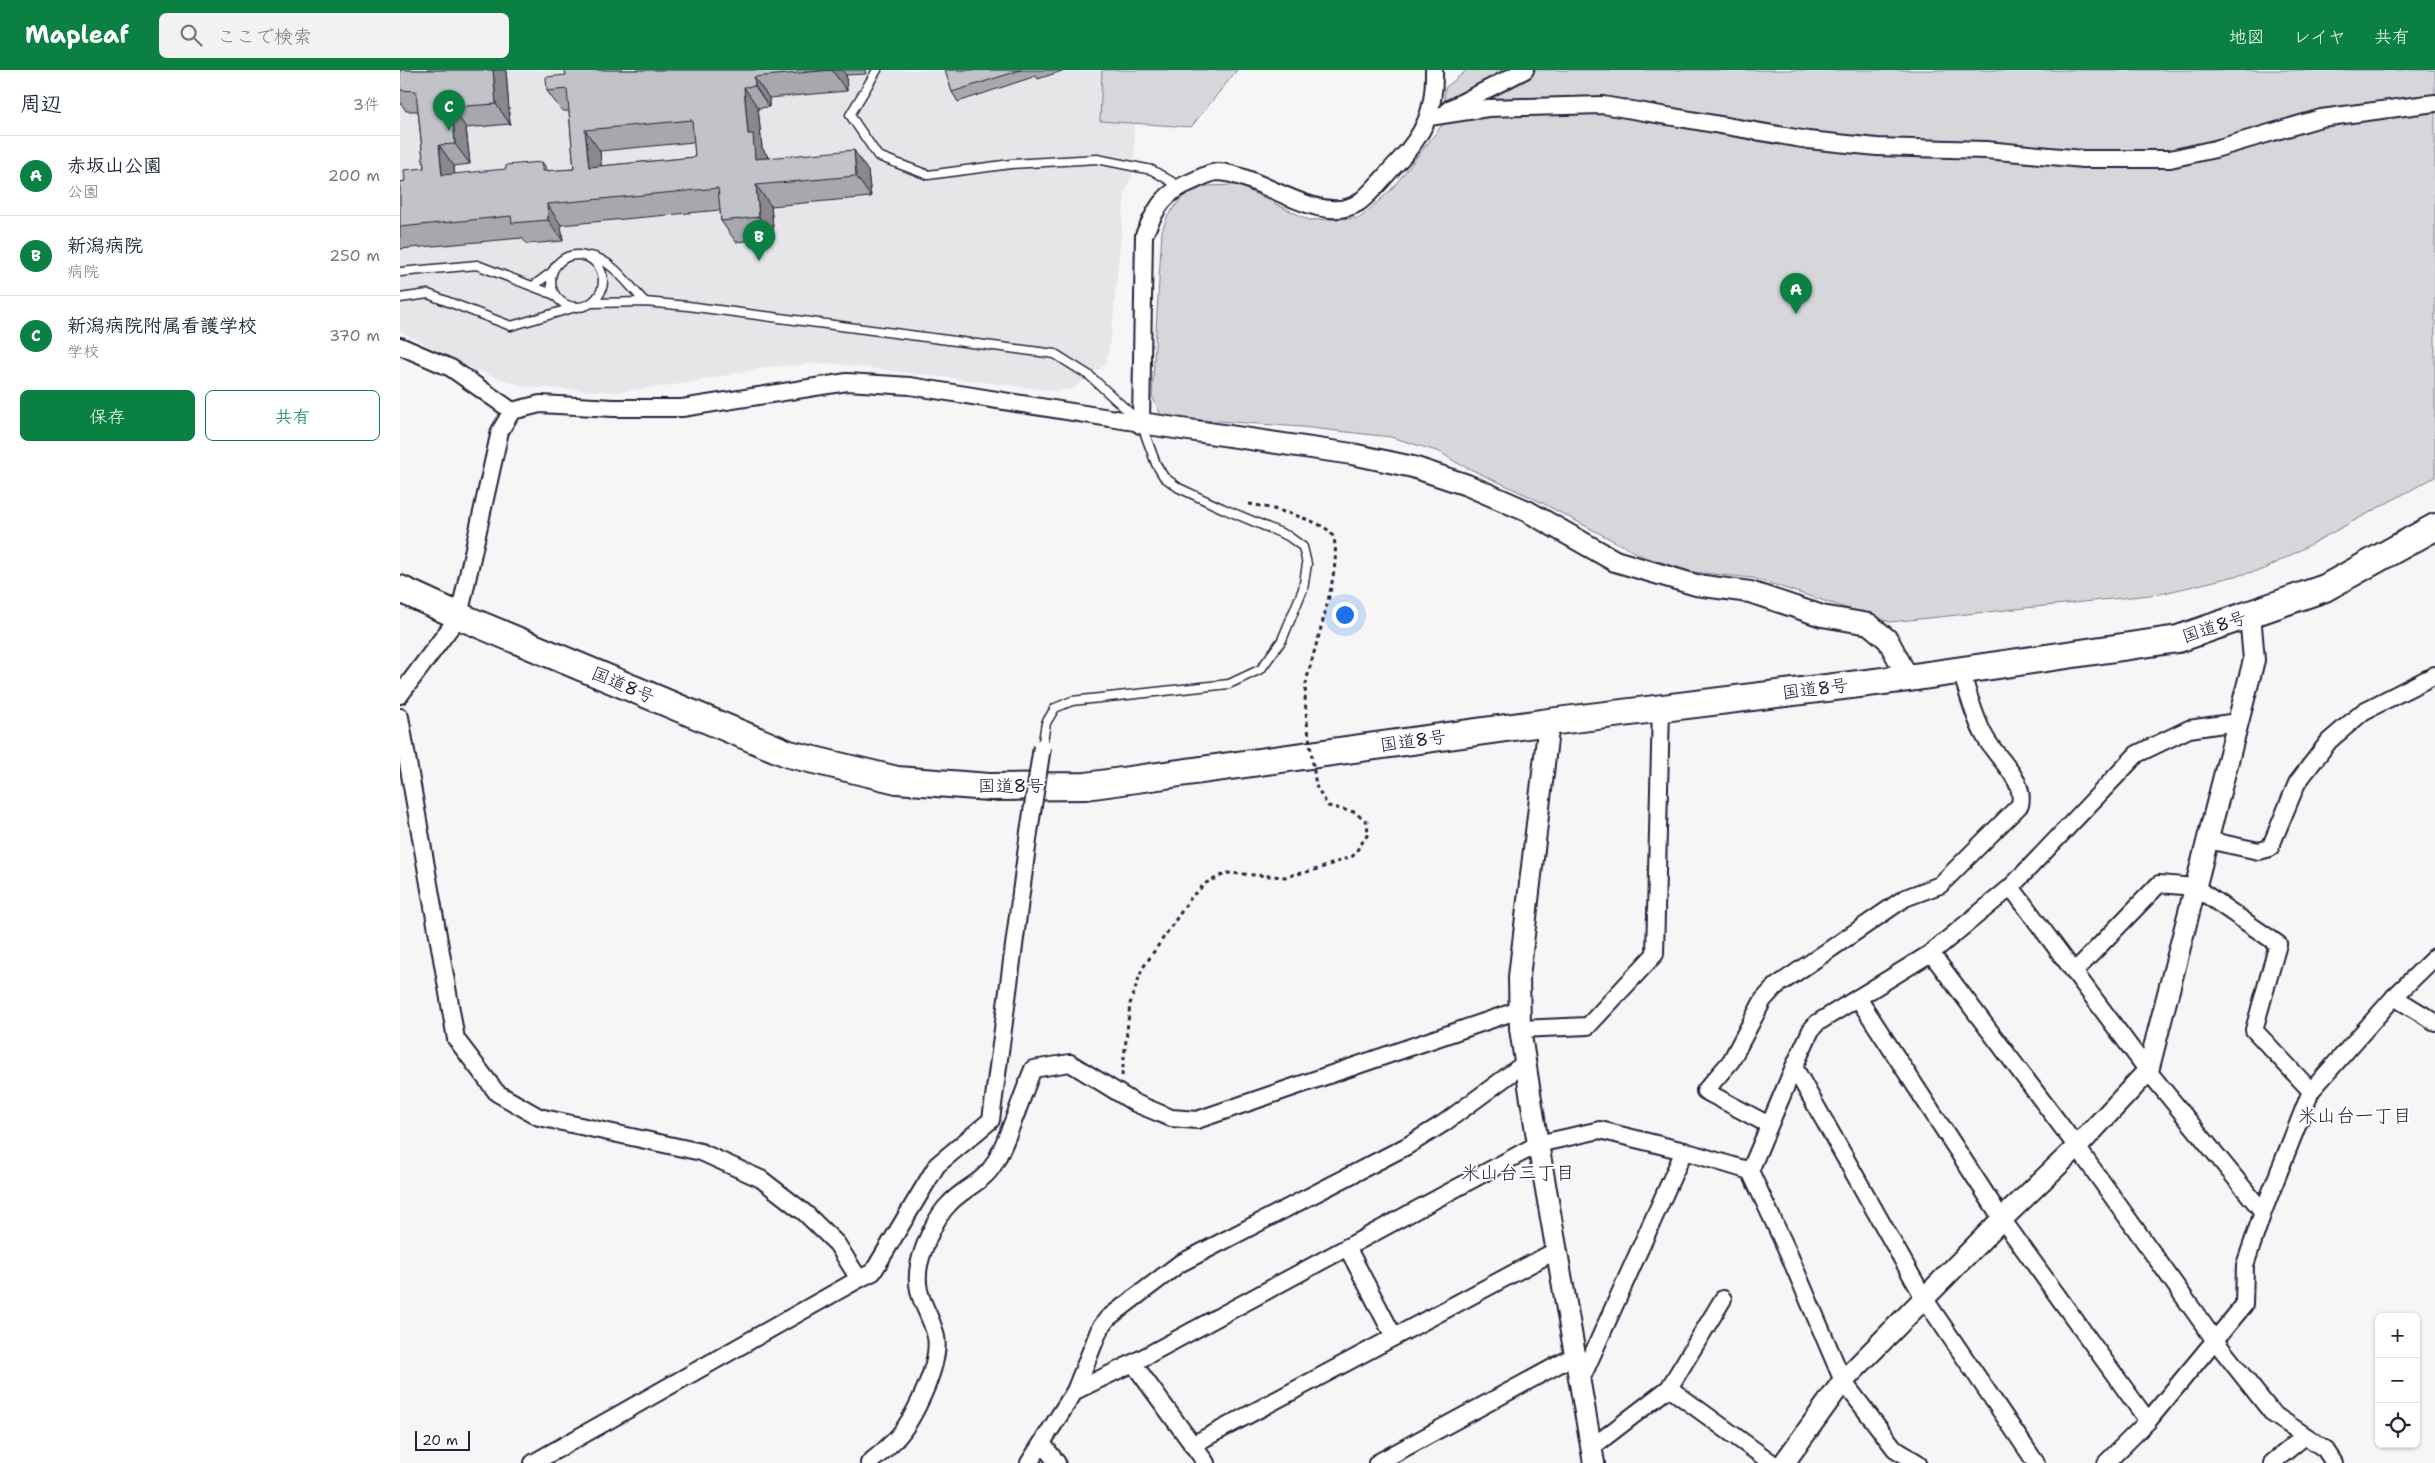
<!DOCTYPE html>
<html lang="ja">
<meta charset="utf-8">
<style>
body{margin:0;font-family:"Shantell Sans","Klee One",sans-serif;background:#f2f2f3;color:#1f2937}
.controls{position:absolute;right:15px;bottom:15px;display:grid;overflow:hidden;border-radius:8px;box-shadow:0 1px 4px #0004}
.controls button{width:45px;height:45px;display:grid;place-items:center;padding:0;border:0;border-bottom:1px solid #e0e1e3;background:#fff;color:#1f2937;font:25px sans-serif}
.scale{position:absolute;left:15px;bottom:12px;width:55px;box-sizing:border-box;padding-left:5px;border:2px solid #22223b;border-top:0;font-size:14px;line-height:18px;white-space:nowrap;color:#22223b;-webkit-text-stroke:4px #fff;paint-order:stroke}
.you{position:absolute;left:944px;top:544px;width:18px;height:18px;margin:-12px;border:4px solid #fff;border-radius:50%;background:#1a73e8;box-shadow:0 0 0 8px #1a73e833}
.badge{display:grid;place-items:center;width:32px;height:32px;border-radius:50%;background:#0b8043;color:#fff;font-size:16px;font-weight:700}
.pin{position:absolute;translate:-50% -41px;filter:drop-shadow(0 1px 2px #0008)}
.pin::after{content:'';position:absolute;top:26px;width:18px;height:15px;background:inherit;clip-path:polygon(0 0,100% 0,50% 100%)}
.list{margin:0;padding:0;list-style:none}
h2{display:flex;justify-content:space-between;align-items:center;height:65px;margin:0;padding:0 20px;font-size:21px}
h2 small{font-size:16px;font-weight:400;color:#747a83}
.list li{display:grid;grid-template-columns:32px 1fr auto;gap:15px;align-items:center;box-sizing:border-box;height:80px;padding:0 20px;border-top:1px solid #e0e1e3}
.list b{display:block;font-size:19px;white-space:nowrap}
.list p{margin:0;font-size:16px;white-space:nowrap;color:#747a83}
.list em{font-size:16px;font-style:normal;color:#747a83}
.actions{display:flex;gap:10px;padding:15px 20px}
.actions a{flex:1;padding:11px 0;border:1px solid #0b8043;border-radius:8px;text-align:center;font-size:18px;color:#0b8043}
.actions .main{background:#0b8043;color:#fff}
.icon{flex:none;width:28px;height:28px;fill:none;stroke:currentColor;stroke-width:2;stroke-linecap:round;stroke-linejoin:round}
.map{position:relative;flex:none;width:2035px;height:1393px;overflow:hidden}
header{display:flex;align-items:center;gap:30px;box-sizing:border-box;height:70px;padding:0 25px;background:#0b8043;color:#fff}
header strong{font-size:24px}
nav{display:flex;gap:28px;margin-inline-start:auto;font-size:18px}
.search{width:350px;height:45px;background:#f2f2f3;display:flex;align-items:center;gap:12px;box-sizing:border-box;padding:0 18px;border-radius:8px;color:#747a83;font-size:19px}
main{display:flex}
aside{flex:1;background:#fff}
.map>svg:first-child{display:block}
</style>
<header>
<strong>Mapleaf</strong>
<div class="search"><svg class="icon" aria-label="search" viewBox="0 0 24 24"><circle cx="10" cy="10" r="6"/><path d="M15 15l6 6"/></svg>ここで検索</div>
<nav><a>地図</a><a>レイヤ</a><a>共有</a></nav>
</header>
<main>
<aside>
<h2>周辺<small>3件</small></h2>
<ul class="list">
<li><span class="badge">A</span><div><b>赤坂山公園</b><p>公園</p></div><em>200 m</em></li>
<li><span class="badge">B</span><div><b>新潟病院</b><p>病院</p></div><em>250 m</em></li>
<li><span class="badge">C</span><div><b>新潟病院附属看護学校</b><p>学校</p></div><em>370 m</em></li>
</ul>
<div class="actions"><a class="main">保存</a><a>共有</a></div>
</aside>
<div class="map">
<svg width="2035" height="1393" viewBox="0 0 2035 1393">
<rect width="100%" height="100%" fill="#f6f6f7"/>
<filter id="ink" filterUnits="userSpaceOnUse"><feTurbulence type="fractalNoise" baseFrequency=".02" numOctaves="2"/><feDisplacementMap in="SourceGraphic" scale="10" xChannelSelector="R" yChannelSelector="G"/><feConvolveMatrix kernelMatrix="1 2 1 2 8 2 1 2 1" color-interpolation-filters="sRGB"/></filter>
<g filter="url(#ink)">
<!-- built -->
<polygon fill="#e6e6e9" points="0,0 734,0 734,101 725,123 712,259 706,294 672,319 656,321 428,293 367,297 282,314 216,322 125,317 72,299 0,261"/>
<!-- green -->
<g fill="#d7d7db" stroke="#7c7c8b">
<polygon points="702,0 837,0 791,57 700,51"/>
<polygon points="1067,0 2035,0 2035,407 1865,499 1760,524 1490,552 1353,508 1293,502 1242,486 1133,428 1057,393 1040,382 991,367 902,357 762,347 752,326 762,161 767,147 782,127 805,116 837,115 909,150 960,148 991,120 1043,54 1045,18"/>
</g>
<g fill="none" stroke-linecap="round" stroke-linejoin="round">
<!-- service casing -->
<g stroke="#22223b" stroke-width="11">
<g id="service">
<polyline points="477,0 450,45 478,86 528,105 611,94 697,89 752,100 779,116"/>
<circle cx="177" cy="211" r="26"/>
<path d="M190 186C213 190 229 216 245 232"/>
<polyline points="0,202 77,195 155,225"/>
<polyline points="133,216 152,202"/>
<polyline points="0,228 28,224 111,256 176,237"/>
<polyline points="192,233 245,232 288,236 655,284 690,306 741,353 756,394 764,407 779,418 824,439 888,466 903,477 907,494 903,519 882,570 861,599 829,614 672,631 655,638 646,653 642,677"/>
</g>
</g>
<!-- minor casing -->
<g stroke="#22223b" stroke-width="20">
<g id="minor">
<polyline points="1049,39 1125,0"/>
<polyline points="1029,47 1088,38 1203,35 1408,70 1477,77 1586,80 1683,89 1770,89 1815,79 1921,48 2035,33"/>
<polyline points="0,276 51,298 112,341"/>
<path d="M0 625 59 546 100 361 112 341 140 334 213 338H282L447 312 510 316 741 353 744 165C756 138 764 122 793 111 800 108 810 102 818 102 860 104 919 157 958 133 971 124 987 103 998 92 1025 63 1035 40 1034 0"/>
<polyline points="0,647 56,969 97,1023 139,1047 301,1082 361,1109 405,1143 437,1174 459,1209 133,1393"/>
<polyline points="1807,770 1859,781 1870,778 1897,713 1929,671 1964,641 2035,605"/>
<polyline points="1611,817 1748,1001 1863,1142"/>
<polyline points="1531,883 1677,1077 1816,1272 1873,1344 1925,1379 1934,1393"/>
<polyline points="1674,902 1759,814 1795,817 1878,874 1854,960 1911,1021 1863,1142 1845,1195 1844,1235 1748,1351 1706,1393"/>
<polyline points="1994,927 2035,952"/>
<polyline points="1458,928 1602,1149 1748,1351"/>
<polyline points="1120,959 1188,956 1255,884 1261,638"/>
<polyline points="1394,997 1524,1228 1636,1393"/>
<polyline points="1911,1021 1994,927 2035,887"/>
<path d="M1369 1055 1305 1021 1331 991 1363 930 1375 917 1505 828 1540 815 1620 735C1626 708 1595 688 1584 665 1573 645 1568 621 1560 599"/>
<polyline points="947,1177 994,1267"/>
<polyline points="459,1209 473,1202 537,1095 591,1050 629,762"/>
<polyline points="733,1293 806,1393"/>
<polyline points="1180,1312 1284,1081"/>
<polyline points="1269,1318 1372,1393"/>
<polyline points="675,1321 700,1258 708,1248 779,1194 1007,1076 1044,1053 1125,993"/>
<polyline points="642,1373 657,1393"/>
<polyline points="792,1375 1157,1180"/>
<polyline points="1191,1378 1269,1318 1323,1229"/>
<path d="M469 1393C478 1386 487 1378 495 1370 513 1351 541 1294 536 1267 530 1239 513 1228 519 1195 523 1177 536 1146 549 1134 562 1119 584 1112 594 1094 609 1068 621 1028 633 999L670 993 735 1033 771 1048 797 1050 1119 940"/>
<polyline points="629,1393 675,1321 733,1293 1138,1074 1200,1060 1284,1081 1350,1101"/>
<polyline points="977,1393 1176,1285"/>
<polyline points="1518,1393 1495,1379 1443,1311 1387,1180 1350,1101 1394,997 1411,960 1417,953 1531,883 1611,817 1737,684 1789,659 1837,652"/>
<polyline points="1872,1393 1905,1366"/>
</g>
</g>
<!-- tertiary casing -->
<g stroke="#22223b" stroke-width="24">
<g id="tertiary">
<polyline points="741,353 952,384 1013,397 1067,415 1127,441 1215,491 1296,515 1350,522 1422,546 1469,554 1488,570 1508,608"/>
<polyline points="1149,652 1119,907 1120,959 1138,1074 1194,1393"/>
<polyline points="1384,1393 1443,1311 1602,1149 1677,1077 1748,1001 1854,590 1850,545"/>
</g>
</g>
<!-- trunk casing -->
<g stroke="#22223b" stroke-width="30">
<polyline id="trunk" points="0,519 59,546 389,684 497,710 589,717 686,716 1149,652 1508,608 1778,569 1925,518 2035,457"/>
</g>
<!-- path -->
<g stroke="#22223b" stroke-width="3" stroke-dasharray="4 4" stroke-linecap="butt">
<path d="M849 434C865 436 921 450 931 463 948 486 911 584 906 614 904 627 906 640 907 652"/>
<polyline points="722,1006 730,934 742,899 792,826 806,813 827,803 885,807 918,799 953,786 968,764 967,752 954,742 928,736 916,716"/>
</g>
<!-- service -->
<use href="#service" stroke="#fff" stroke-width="8"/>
<!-- minor -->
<use href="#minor" stroke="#fff" stroke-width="16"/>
<!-- tertiary -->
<use href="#tertiary" stroke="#fff" stroke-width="20"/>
<!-- trunk -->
<use href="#trunk" stroke="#fff" stroke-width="26"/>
<!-- minor-bridge casing -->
<g stroke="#22223b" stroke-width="20" stroke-linecap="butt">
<polyline id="minor-bridge" points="629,762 642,677"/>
</g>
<!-- path-bridge -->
<polyline stroke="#22223b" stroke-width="3" stroke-dasharray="4 4" stroke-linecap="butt" points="907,652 916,716"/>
<!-- minor-bridge -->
<use href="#minor-bridge" stroke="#fff" stroke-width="16"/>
</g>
<!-- wall -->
<g fill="#a7a7ad" stroke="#22223b" fill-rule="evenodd">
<path d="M0 0H106L110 54 66 58 70 94 54 96V104L148 101 174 99 169 41H162L147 21 166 5 165 0H465L466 4 446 5 447 21 369 28V37L358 38 362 78 367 85 368 88 468 101 471 127 371 136 374 168 336 172 321 151 320 140 161 155 163 171 127 174 122 168 0 179V112L5 111 24 98 18 41H6L0 32ZM294 72 295 87 201 96 200 81Z"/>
<polygon points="545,0 665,0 638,9 636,6 558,32 552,22"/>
</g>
<!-- shaded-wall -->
<g fill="#88888d" stroke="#22223b">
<polygon points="93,0 106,0 110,54 96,34"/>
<polygon points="432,0 442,0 446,5 447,21"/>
<polygon points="354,7 369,28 369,37 355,16"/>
<polygon points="344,17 358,38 362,78 367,85 370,110 355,89 348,64"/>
<polygon points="52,37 66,58 70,94 55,74"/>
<polygon points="185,60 200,81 203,118 189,97"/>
<polygon points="39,75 54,96 56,126 42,105"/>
<polygon points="454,80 468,101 471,127 456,106"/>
<polygon points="142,92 157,113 143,101"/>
<polygon points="356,115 371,136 374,168 359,147"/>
<polygon points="147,134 161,155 163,171 148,150"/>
</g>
<!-- building -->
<g fill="#c2c2c9" stroke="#22223b" fill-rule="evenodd">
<path d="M0 0H93L96 34 52 37 55 74 39 75 42 105 106 99V95L142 92 143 101 174 99 167 19 147 21 146 7 166 5 165 0H432L354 7 355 16 344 17 348 64H353L355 89 454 80 456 106 356 115 359 147 321 151 318 118 147 134 148 150 112 153 111 146 0 157V112L5 111 4 100 24 98 16 21 0 20ZM292 50 295 87 189 97 185 60Z"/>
<polygon points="545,0 621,0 552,22"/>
</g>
</g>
<g text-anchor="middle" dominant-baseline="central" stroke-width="4" stroke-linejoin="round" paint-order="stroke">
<!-- street labels -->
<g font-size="18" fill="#22223b" stroke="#fff">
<text transform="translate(1814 557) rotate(-18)">国道8号</text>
<text transform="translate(223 615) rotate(23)">国道8号</text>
<text transform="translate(1415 619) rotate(-7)">国道8号</text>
<text transform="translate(1013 671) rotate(-8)">国道8号</text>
<text x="611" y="716">国道8号</text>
</g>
<!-- neighbourhood labels -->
<g font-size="19" fill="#22223b" stroke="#fff">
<text x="1955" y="1045">米山台一丁目</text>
<text x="1118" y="1102">米山台三丁目</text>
</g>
</g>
</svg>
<div class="controls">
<button>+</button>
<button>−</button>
<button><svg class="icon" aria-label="locate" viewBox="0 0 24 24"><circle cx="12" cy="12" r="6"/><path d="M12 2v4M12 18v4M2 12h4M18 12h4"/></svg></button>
</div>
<div class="scale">20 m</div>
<div class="you"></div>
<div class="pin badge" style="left:1396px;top:244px">A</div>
<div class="pin badge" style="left:359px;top:191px">B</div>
<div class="pin badge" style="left:49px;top:61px">C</div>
</div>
</main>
